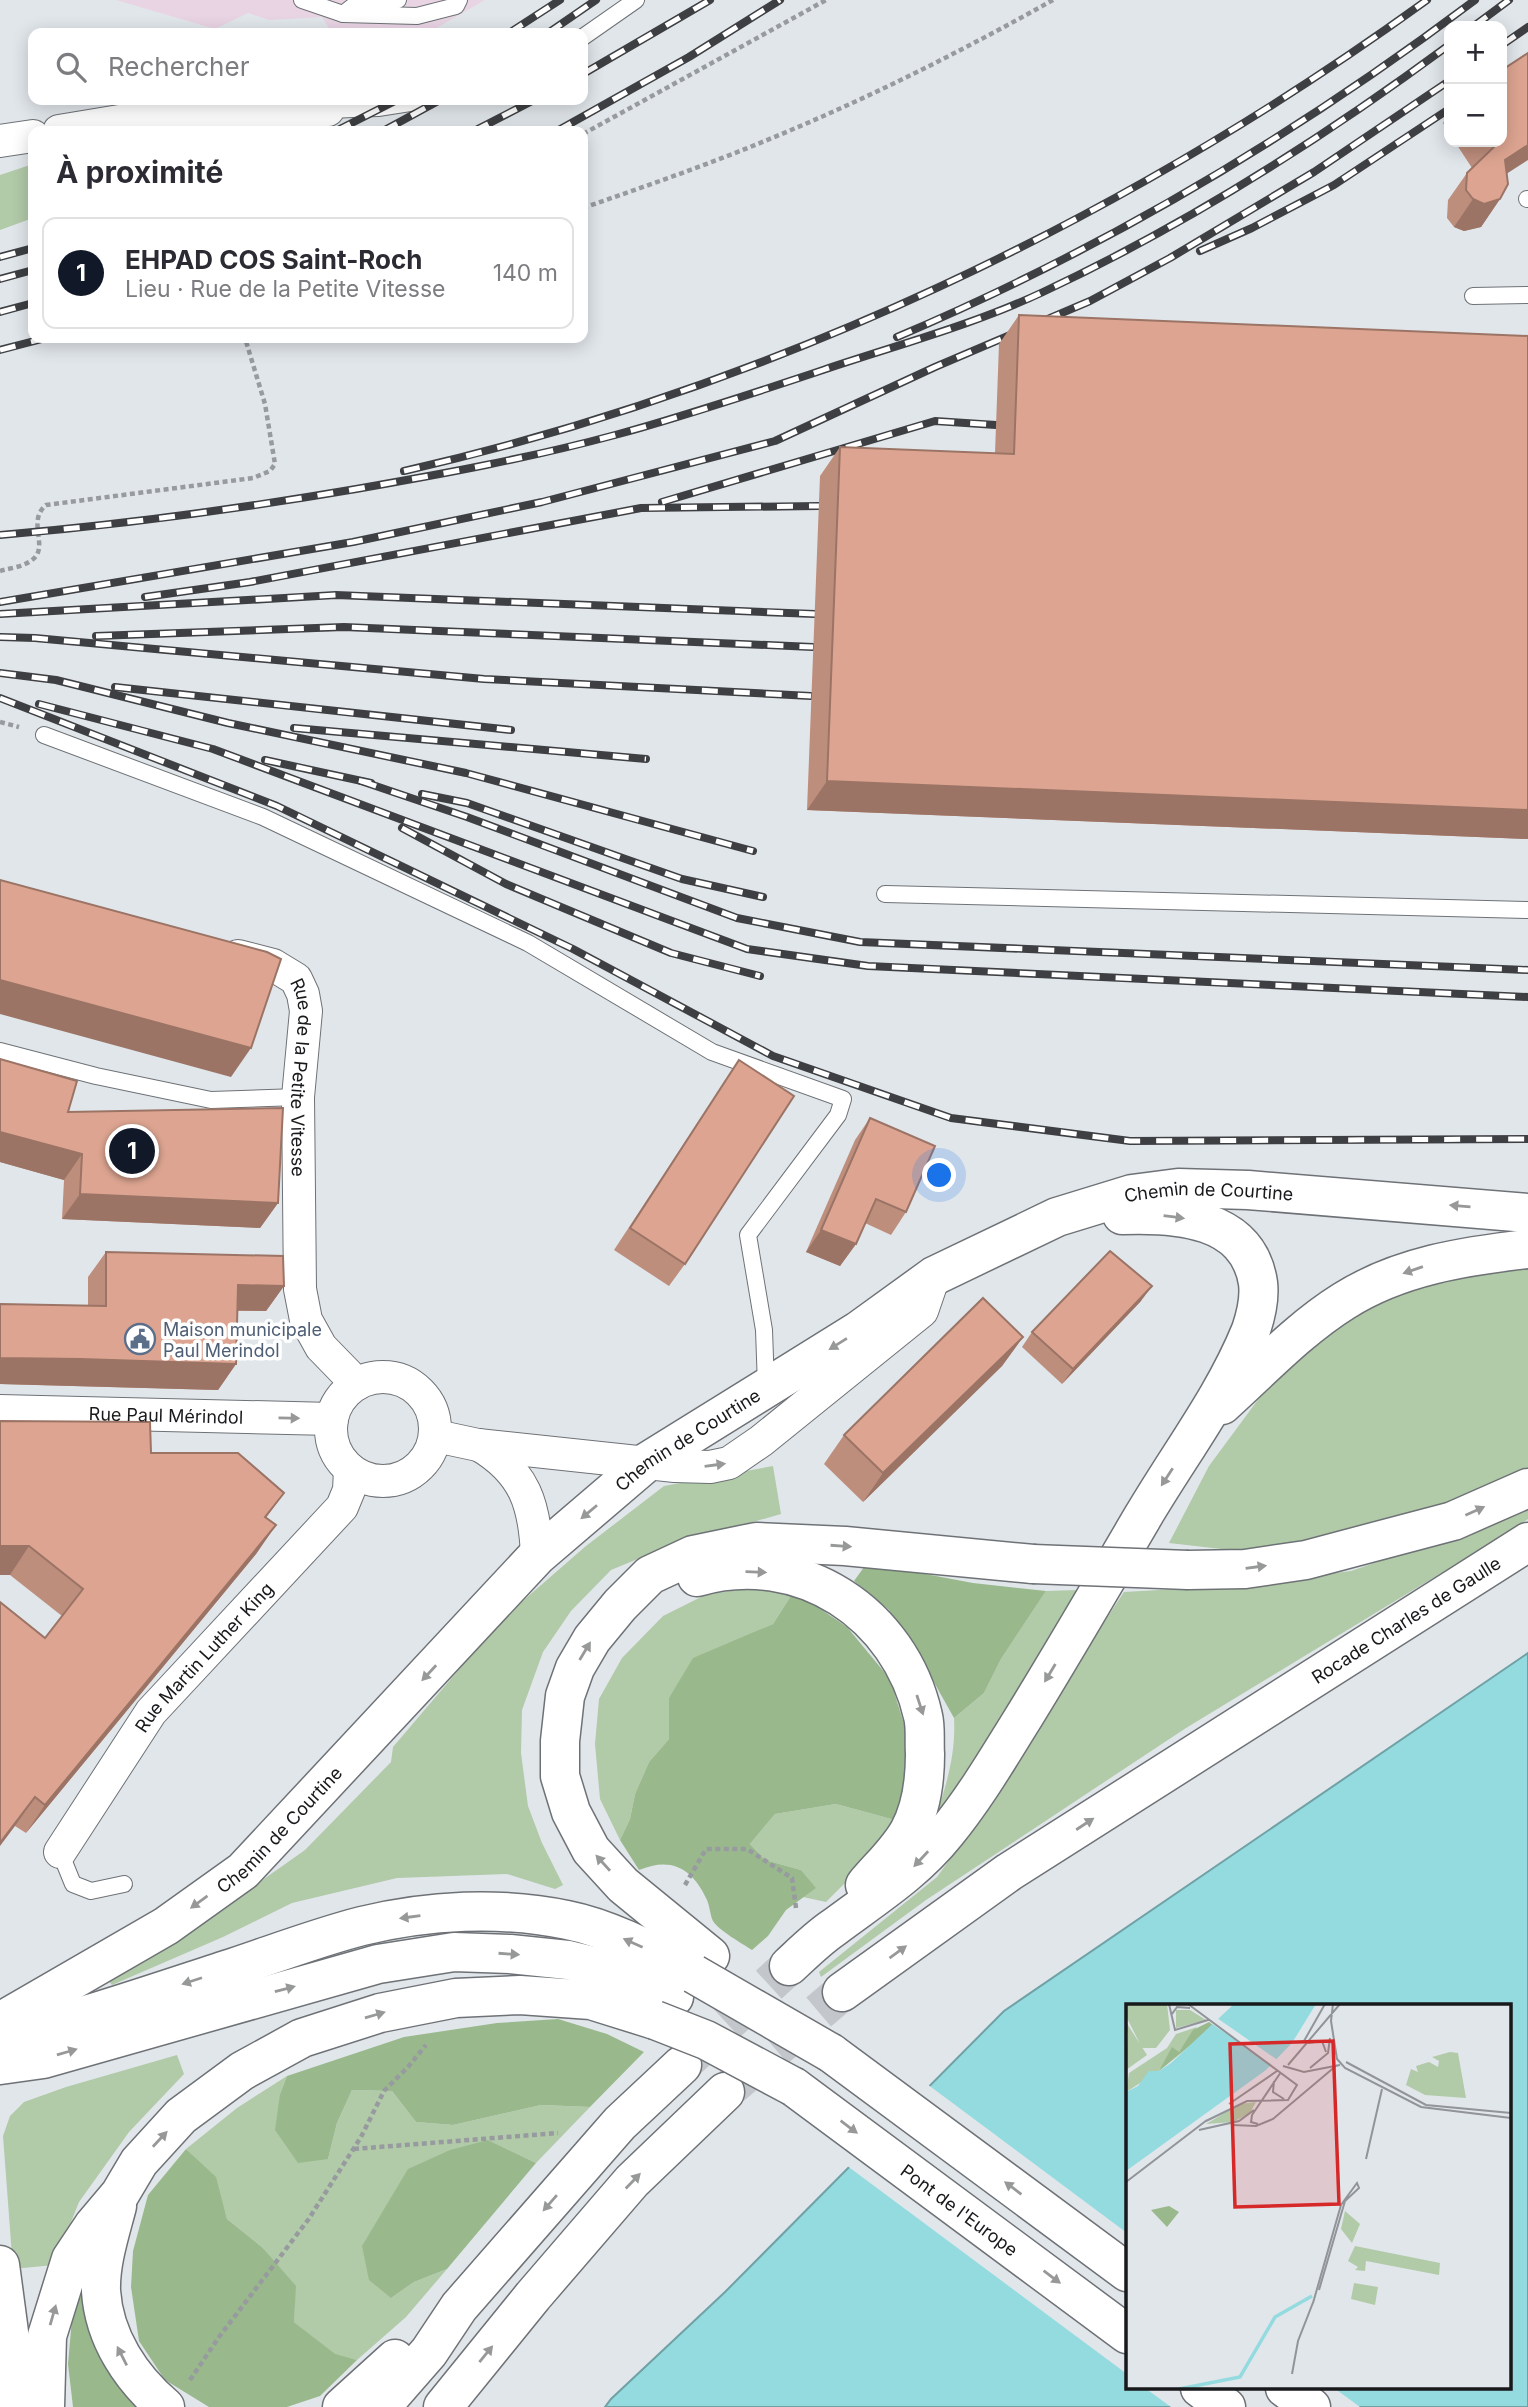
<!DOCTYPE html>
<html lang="fr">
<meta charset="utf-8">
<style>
body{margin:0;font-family:Inter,sans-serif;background:#f7f7f7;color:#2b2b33}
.controls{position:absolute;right:21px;top:21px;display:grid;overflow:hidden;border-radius:14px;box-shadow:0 4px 18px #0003}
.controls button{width:63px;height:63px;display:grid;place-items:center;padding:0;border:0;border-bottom:2px solid #e1e1e2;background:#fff;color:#2b2b33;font:35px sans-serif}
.you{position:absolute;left:940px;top:1176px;width:24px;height:24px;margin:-18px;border:5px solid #fff;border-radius:50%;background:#1a73e8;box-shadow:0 0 0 10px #1a73e833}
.badge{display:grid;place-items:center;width:46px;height:46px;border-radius:50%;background:#111827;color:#fff;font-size:23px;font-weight:700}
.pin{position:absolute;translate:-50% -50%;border:4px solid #fff;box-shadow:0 2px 7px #0006}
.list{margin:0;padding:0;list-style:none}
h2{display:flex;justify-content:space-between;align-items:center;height:91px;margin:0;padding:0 28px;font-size:30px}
h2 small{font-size:23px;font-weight:400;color:#7c7c81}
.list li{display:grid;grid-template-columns:46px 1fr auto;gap:21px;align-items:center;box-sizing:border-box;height:112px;margin:0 14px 14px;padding:0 14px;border:2px solid #e1e1e2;border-radius:14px}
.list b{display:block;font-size:26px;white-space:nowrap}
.list p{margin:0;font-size:23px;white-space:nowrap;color:#7c7c81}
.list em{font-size:23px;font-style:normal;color:#7c7c81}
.icon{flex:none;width:38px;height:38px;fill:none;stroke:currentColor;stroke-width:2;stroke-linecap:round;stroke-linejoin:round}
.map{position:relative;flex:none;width:1528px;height:2407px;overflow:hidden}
.search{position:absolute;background:#fff;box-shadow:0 4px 18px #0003;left:28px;top:28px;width:560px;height:77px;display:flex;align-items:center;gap:18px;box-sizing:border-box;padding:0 24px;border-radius:14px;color:#7c7c81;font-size:26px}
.panel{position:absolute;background:#fff;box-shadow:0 4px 18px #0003;left:28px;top:126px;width:560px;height:217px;border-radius:14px}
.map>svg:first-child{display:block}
</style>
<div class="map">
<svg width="1528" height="2407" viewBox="0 0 1528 2407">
<rect width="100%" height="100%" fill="#e1e6eb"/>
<!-- commercial -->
<polygon fill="#e9d4e4" points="116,0 485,0 428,33 332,33 322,17 269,20 248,13 215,29"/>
<!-- green -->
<g fill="#b1caa8">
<polygon points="288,120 265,131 152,131 195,124"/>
<polygon points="33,164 33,218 0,230 0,175"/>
<polygon points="1528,1261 1528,1471 1408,1518 1314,1544 1239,1551 1169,1543 1209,1466 1271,1382 1357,1311 1427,1278"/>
<polygon points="773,1466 781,1514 669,1546 611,1570 571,1611 543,1652 522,1710 521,1753 528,1806 542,1843 563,1885 555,1889 507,1874 397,1878 292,1903 223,1937 112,1985 108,1980 173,1943 305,1850 391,1762 393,1747 502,1619 586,1546 664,1486"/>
<polygon points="1528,1503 1528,1519 1507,1533 1186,1728 926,1900 821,1977 819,1972 937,1877 982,1815 1034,1728 1124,1592 1230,1586 1351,1571 1474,1529"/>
<polygon points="750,1588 794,1591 773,1624 740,1639 669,1698 669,1739 649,1762 635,1794 630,1819 620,1840 600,1799 595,1744 599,1699 622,1658 663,1616 705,1595"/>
<path d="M1078 1590 978 1776 937 1814C947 1782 956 1753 954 1718L984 1693 1001 1659 1046 1591Z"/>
<polygon points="836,1804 895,1820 866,1862 826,1902 803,1897 815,1888 801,1870 765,1860 750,1844 775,1814"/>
<polygon points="177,2055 184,2074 129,2132 79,2202 54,2265 13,2269 3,2136 10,2116 24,2102 66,2087"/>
<polygon points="287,2076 280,2094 328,2159 337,2123 352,2090 392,2091 416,2122 453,2125 541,2105 590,2107 536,2163 488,2140 391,2298 414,2282 447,2269 406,2317 357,2360 335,2355 294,2322 295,2286 263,2248 227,2219 215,2177 186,2149 237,2108"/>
</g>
<!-- forest -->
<g fill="#99b98d">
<polygon points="867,1563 973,1583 1046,1591 1001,1659 984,1693 954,1718 926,1668 889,1610 854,1581"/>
<path d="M794 1591 847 1627 890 1679 909 1740 906 1786 895 1820 836 1804 775 1814 750 1844 765 1860 801 1870 816 1888 786 1910 768 1936 752 1950C743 1944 718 1930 713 1921 710 1915 710 1907 707 1900 693 1869 672 1856 639 1870L620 1840 630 1819 635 1794 649 1762 669 1739V1698L693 1658 773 1624Z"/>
<polygon points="558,2019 607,2034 644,2052 590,2107 541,2105 453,2125 416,2122 392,2091 352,2090 337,2123 328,2159 298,2163 275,2130 280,2094 287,2076 404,2037 497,2023"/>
<polygon points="488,2140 536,2163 447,2269 414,2282 391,2298 369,2280 362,2246 408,2169 450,2150"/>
<polygon points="186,2149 216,2177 227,2219 263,2248 296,2286 294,2322 335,2354 357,2360 320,2396 287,2407 209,2407 165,2380 139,2341 131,2287 133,2251 148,2195"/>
<polygon points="74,2296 91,2299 138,2407 73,2407 68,2364"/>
</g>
<!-- water -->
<path fill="#94dbe0" stroke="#6fa1a5" stroke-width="2" fill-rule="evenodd" d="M1528 1653V2407H605L611 2399 725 2292 1004 2011ZM1127 2006H1509V2388H1127Z"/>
<!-- pier -->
<g fill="#e1e6eb">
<polygon points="927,2084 1127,2233 1127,2374 846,2165"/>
<polygon points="1145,2388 1334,2388 1360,2407 1171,2407"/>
</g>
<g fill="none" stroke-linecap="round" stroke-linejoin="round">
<!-- primary-tunnel -->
<g stroke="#c3c7cc" stroke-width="38" stroke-dasharray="38 19" stroke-linecap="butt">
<polyline points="685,2062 789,1966"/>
<polyline points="732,2086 842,1992"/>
</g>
<!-- service casing -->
<g stroke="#6e7276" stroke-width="18">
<g id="service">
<polyline points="302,0 343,14 361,0"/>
<polyline points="363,9 398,0"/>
<polyline points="343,14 417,16 456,6 459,0"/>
<polyline points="583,37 636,0"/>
<polyline points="328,110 378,108 429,100"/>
<polyline points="1527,199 1528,199"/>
<polyline points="1473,296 1528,295"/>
<polyline points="44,735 263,817 528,943 712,1052 843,1099 838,1115 748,1235 764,1330 766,1386"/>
<polyline points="885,894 1528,910"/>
<polyline points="0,1051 96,1076 211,1100 298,1097"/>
<polyline points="60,1852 73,1884 91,1891 124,1884"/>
</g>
</g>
<!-- minor casing -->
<g stroke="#6e7276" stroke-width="34">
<g id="minor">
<polyline points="59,131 180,111 328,110"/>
<polyline points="0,141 33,136"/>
<path id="s1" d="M238 956 273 965 296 979 303 994 306 1011 298 1097 300 1289 306 1320 321 1347 357 1384"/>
<circle cx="383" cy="1429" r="52"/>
<path id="s2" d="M0 1411 332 1419"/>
<polyline points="436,1436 478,1445 675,1466 710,1467 729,1463 761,1441 922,1311 934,1276"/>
<path d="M479 1445C525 1472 535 1505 537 1556"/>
<path id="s3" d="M60 1852 151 1712 342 1507 349 1490 350 1470"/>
</g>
</g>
<!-- primary casing -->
<g stroke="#6e7276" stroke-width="41">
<g id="primary">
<path d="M1222 1405C1261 1370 1299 1329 1344 1301 1399 1266 1465 1256 1528 1249"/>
<polyline points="1188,1570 1245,1569 1306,1560 1453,1521 1528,1488"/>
<path d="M697 1577C801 1547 900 1614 923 1716 926 1728 924 1742 925 1754 925 1779 921 1809 909 1831 898 1851 879 1868 865 1885"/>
<polyline points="710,1956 623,1885 591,1850 571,1812 560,1776 560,1741 565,1696 575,1668 592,1639 620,1605 650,1575 693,1555 756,1542 845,1546 1033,1564"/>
<path d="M789 1966C803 1953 817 1939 833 1928 873 1898 915 1872 946 1833 974 1799 997 1760 1020 1723 1062 1655 1102 1586 1142 1518 1179 1455 1224 1397 1251 1330 1256 1315 1260 1299 1258 1283 1248 1217 1176 1213 1122 1215"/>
<path id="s4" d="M842 1992 1009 1872 1528 1542"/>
<path id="s5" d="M0 2022 166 1926 243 1871 537 1556 647 1462 858 1331 934 1276 1057 1217 1132 1194 1178 1188 1248 1190 1528 1213"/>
<path d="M1 2038C81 2019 158 1992 235 1967 277 1953 319 1937 362 1926 428 1910 500 1906 567 1920 612 1929 654 1953 694 1974"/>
<polyline points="831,2053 1127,2272"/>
<polyline points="0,2065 43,2059 378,1964 454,1952 510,1954 568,1960 605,1969 642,1982 674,1997"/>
<path id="s6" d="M794 2087 1127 2334"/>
<path d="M117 2206C110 2233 100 2263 101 2291 104 2338 131 2378 165 2407"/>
<polyline points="0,2265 19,2407"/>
<polyline points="1200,2388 1226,2407"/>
<polyline points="1285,2388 1311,2407"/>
<polyline points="45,2407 47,2336 71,2259 93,2226 120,2194 139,2162 181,2116 242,2071 302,2038 380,2013 456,1998 520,1995 591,2000 655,2020"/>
<polyline points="342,2407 395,2359"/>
<polyline points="381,2407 429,2352 459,2307 620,2123 682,2065"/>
<polyline points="443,2407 533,2296 632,2181 725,2092"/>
</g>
</g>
<!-- path -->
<g stroke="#979a9e" stroke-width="4.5" stroke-dasharray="5 3.5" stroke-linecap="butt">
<polyline points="583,134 826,0"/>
<path d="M583 208C646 186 710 164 772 138 869 98 962 51 1053 0"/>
<path d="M0 571C10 568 23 567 32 560 50 547 26 522 46 505L253 478 270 471 275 464 265 404 245 338"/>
<polyline points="0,722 19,727"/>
<polyline points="685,1885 706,1849 747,1849 792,1878 796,1908"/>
<polyline points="354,2149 558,2133"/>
<polyline points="190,2380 219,2337 308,2220 361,2137 384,2091 408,2067 426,2045"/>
</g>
<!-- service -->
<use href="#service" stroke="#fff" stroke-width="16"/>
<!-- minor -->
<use href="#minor" stroke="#fff" stroke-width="32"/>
<!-- primary -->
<use href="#primary" stroke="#fff" stroke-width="38"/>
<!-- rail casing -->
<g stroke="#3e3f42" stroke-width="8">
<g id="rail">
<polyline points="1474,26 1509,0"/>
<polyline points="509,33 560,0"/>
<polyline points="548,33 596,0"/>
<polyline points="1502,45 1528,27"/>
<polyline points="583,74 710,0"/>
<polyline points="336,131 397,100"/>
<polyline points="383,131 440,100"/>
<polyline points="474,131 534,100"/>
<polyline points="557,131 689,57 780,0"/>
<polyline points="1200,251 1252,228 1334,185 1449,109"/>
<polyline points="0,257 33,248"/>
<polyline points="0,279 33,270"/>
<polyline points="0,312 33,303"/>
<path d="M897 337C1102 250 1297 134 1475 0"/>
<polyline points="0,350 46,338"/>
<path d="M404 471C772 387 1122 221 1427 0"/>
<polyline points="662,502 935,421 996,425"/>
<path d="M0 535C119 525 238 509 356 489 442 474 530 458 615 435 685 416 754 393 823 370 897 345 973 325 1043 292 1186 225 1323 138 1449 45"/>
<polyline points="145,597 250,582 641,508 819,506"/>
<polyline points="0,602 353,542 542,502 775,441 935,367 1090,301 1170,258 1314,172 1449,81"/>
<polyline points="0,614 336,595 815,614"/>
<polyline points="96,636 344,627 813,647"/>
<polyline points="0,637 35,638 484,679 811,696"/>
<polyline points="0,673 56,680 228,723 466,773 753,851"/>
<polyline points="115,687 511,730"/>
<polyline points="0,698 277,806 573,949 773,1056 951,1118 1130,1141 1528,1139"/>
<polyline points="39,704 213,749 747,949 868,966 1528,997"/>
<polyline points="294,728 646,759"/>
<polyline points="265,760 371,783"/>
<polyline points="361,781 467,817 737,918 860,942 1528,970"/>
<polyline points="422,794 467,803 682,879 763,897"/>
<polyline points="402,828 506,884 671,953 760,976"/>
</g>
</g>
<!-- rail -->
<use href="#rail" stroke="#fff" stroke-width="5" stroke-dasharray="16" stroke-linecap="butt"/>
<!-- primary-bridge casing -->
<g stroke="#6e7276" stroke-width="41" stroke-linecap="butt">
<g id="primary-bridge">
<polyline points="1033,1564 1188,1570"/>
<polyline points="694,1974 831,2053"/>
<polyline points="655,2020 706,2040 794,2087"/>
</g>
</g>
<!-- primary-bridge -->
<use href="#primary-bridge" stroke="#fff" stroke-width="38"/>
</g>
<!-- wall -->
<g fill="#be8e7d">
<polygon points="1449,114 1449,133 1443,123"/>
<polygon points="1455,142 1502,142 1507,174 1500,199 1481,227 1464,231 1454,227 1447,218 1448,200 1467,173 1472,168"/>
<polygon points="1019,315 1528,336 1528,839 807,810 820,476 840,447 995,453 999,344"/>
<polygon points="0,1059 68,1112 278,1203 260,1228 62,1219 64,1180 0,1162"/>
<polygon points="739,1060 685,1264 669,1286 614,1250"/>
<polygon points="870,1118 906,1212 891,1235 865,1223 856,1244 840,1266 806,1252 855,1140"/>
<polygon points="106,1252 284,1286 266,1311 237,1311 236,1364 218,1390 0,1384 0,1304 88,1306 88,1277"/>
<polygon points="1141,1301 1062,1384 1022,1347 1032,1332"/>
<polygon points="1023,1337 1002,1366 863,1502 824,1464 844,1435"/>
<polygon points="0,1421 151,1453 284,1493 266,1518 276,1525 256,1554 26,1833 15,1826 45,1638 62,1616 10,1575 0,1575"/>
</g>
<!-- shaded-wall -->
<g fill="#9b7466">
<polygon points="1528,145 1528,160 1486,187 1505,160"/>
<polygon points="1473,199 1500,199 1481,227 1464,231 1454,227"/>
<polygon points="827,781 1528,810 1528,839 807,810"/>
<polygon points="0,980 251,1048 231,1077 0,1014"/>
<polygon points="0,1132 82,1154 64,1180 0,1162"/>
<polygon points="80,1194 278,1203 260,1228 62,1219"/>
<polygon points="821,1230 856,1244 840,1266 806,1252"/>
<polygon points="238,1285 284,1286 266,1311 220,1310"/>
<polygon points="1152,1286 1141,1301 1062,1384 1073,1369"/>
<polygon points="1023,1337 1002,1366 863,1502 883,1473"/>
<polygon points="0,1358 81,1359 236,1364 218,1390 0,1384"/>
<polygon points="276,1525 256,1554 26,1833 45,1805"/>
<polygon points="0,1546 29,1546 10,1575 0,1575"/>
<polygon points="35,1797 15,1826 0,1846 0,1843"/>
</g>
<!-- building -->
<g fill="#dda591" stroke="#9b7466" stroke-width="2">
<polygon points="1528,53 1528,145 1505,160 1508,184 1500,199 1484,204 1473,199 1466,190 1467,173 1495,146 1492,142 1502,142 1502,70"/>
<polygon points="1019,315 1528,336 1528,810 827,781 840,447 1014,454"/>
<polygon points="0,880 267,952 281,959 251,1048 0,980"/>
<polygon points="0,1059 77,1081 68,1112 283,1108 278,1203 80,1194 82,1154 0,1132"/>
<polygon points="739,1060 794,1096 685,1264 630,1228"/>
<polygon points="870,1118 935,1146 906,1212 876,1199 856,1244 821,1230"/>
<polygon points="1110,1251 1152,1286 1073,1369 1032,1332"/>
<polygon points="106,1252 283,1256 284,1286 238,1285 236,1364 81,1359 0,1358 0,1304 106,1306"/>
<polygon points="983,1298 1023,1337 883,1473 844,1435"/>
<polygon points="0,1421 150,1422 151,1453 238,1453 284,1493 265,1517 276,1525 45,1805 35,1797 0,1843 0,1602 45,1638 83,1589 29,1546 0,1546"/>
</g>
<!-- one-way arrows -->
<defs><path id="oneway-solid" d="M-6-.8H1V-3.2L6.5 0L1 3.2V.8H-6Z" transform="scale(1.75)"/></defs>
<g fill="#979898">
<use href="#oneway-solid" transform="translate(1460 1206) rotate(-175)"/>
<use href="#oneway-solid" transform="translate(1174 1217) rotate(7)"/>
<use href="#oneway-solid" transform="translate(1413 1270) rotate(161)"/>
<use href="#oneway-solid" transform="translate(838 1344) rotate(148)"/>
<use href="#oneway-solid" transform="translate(289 1418) rotate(1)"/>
<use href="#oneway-solid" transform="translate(715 1465) rotate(-8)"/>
<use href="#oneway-solid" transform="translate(1167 1477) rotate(123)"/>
<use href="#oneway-solid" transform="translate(1475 1511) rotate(-24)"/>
<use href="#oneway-solid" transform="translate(589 1512) rotate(140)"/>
<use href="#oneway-solid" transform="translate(841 1546) rotate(4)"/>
<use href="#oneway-solid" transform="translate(1256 1567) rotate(-8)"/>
<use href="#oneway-solid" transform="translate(756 1572) rotate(2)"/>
<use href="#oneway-solid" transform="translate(585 1651) rotate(-59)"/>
<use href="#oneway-solid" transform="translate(429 1673) rotate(133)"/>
<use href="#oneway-solid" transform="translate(1050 1673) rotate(121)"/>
<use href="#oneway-solid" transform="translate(920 1705) rotate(72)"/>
<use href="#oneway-solid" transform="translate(1085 1824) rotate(-33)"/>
<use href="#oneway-solid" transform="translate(921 1859) rotate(133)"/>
<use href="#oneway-solid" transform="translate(603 1863) rotate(-132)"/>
<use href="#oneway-solid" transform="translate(199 1902) rotate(144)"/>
<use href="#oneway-solid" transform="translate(410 1917) rotate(172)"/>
<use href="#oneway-solid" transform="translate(633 1943) rotate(-156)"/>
<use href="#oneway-solid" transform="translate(898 1952) rotate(-36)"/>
<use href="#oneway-solid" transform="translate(509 1954) rotate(4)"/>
<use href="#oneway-solid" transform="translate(192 1981) rotate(162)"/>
<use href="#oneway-solid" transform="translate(285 1989) rotate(-15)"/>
<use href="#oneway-solid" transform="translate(375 2015) rotate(-16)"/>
<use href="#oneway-solid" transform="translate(67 2052) rotate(-16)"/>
<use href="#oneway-solid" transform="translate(849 2127) rotate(37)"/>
<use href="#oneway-solid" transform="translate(160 2139) rotate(-47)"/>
<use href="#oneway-solid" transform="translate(633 2181) rotate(-46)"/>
<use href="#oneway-solid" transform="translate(1013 2188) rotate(-143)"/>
<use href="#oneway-solid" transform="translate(550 2203) rotate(131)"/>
<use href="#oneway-solid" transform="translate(1052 2277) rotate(37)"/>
<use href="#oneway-solid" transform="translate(53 2315) rotate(-74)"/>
<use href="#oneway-solid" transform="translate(486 2354) rotate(-51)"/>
<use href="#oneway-solid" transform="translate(122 2356) rotate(-117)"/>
</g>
<!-- icons -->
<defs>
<g id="civic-ring" transform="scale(1.575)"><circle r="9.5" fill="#fff" stroke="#5c6f8a" stroke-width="1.5"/><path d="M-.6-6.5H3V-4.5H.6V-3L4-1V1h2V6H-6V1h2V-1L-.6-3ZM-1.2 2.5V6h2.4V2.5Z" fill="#5c6f8a"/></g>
</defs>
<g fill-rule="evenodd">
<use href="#civic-ring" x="140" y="1339"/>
</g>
<g text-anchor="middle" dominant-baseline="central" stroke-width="7" stroke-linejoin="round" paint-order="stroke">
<!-- street labels -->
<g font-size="18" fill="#18191b" stroke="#fff">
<text stroke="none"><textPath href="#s1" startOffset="163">Rue de la Petite Vitesse</textPath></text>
<text stroke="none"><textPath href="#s5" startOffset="1496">Chemin de Courtine</textPath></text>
<text stroke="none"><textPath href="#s2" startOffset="166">Rue Paul Mérindol</textPath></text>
<text stroke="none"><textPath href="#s5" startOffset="908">Chemin de Courtine</textPath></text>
<text stroke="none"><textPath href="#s4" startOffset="676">Rocade Charles de Gaulle</textPath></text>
<text stroke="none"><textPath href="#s3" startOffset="243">Rue Martin Luther King</textPath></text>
<text stroke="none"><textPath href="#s5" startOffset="341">Chemin de Courtine</textPath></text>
<text stroke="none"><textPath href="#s6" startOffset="206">Pont de l'Europe</textPath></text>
</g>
<!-- service labels -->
<g font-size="18" fill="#4e5e75" stroke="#fff" text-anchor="start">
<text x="163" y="1329">Maison municipale<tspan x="163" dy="21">Paul Merindol</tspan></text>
</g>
</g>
<!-- overview -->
<g transform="translate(1126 2004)">
<rect width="385" height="385" fill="#e1e6eb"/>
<path d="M0 0H41L44 26 30 44H16L0 12ZM50 6H64L80 16 50 24ZM0 18 21 51 0 66 2 31ZM71 23 53 48H45L33 67 0 88 3 69 41 44 50 30ZM324 48 332 49 340 94 299 91 280 81 285 65 292 68 290 62 303 58 312 63 313 57 306 53ZM130 98 124 109 107 118 80 120 114 100ZM219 207 234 220 226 239 215 225ZM229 242 314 259 313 271 240 257 239 267 229 266 232 263 222 257ZM228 279 252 283 249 301 225 295Z" fill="#b1caa8"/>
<path d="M83 18 88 22 33 67 46 43 53 48 67 26ZM43 202 53 208 41 223 25 206Z" fill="#99b98d"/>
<path d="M108 0H190L166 39 140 66 0 167V88L12 82 23 67H33L45 59Z" fill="#94dbe0"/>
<path d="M91 14 153 57 148 62 86 20Z" fill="#e1e6eb"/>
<path fill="none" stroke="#94dbe0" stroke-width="3.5" d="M53 385 114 373 149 313 186 292"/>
<path fill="none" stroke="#919498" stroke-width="2" d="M43 0 49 26 82 16M62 0 171 81 162 96 121 97 80 117M207 0 205 17 211 55 219 64 295 103 385 114M46 10 51 3 64 4M178 37 199 0M182 39 196 37 200 48M220 58 300 101 385 109M162 61 214 0M157 62 178 68 214 61M184 64 202 49 204 34M148 77 147 88 158 95M103 100 151 67M132 120 125 118 126 111 155 68M106 121 130 122 147 115 211 61M73 126 113 117 128 106M240 155 256 85M0 178 81 116M187 299 215 201 231 179 233 184 219 197 193 286M166 370 172 337 188 296"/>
<path fill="#d62828" fill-opacity="0.15" stroke="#d62828" stroke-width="3.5" d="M207 37 213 200 109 203 104 40Z"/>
<rect width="385" height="385" fill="none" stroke="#18191b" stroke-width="3.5"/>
</g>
</svg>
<div class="controls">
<button>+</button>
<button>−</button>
</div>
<div class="you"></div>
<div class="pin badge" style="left:132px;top:1151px">1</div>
<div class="search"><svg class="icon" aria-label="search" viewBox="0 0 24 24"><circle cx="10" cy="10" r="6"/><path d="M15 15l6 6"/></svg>Rechercher</div>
<section class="panel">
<h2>À proximité<small></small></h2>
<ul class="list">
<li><span class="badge">1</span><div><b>EHPAD COS Saint-Roch</b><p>Lieu · Rue de la Petite Vitesse</p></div><em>140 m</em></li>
</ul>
</section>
</div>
